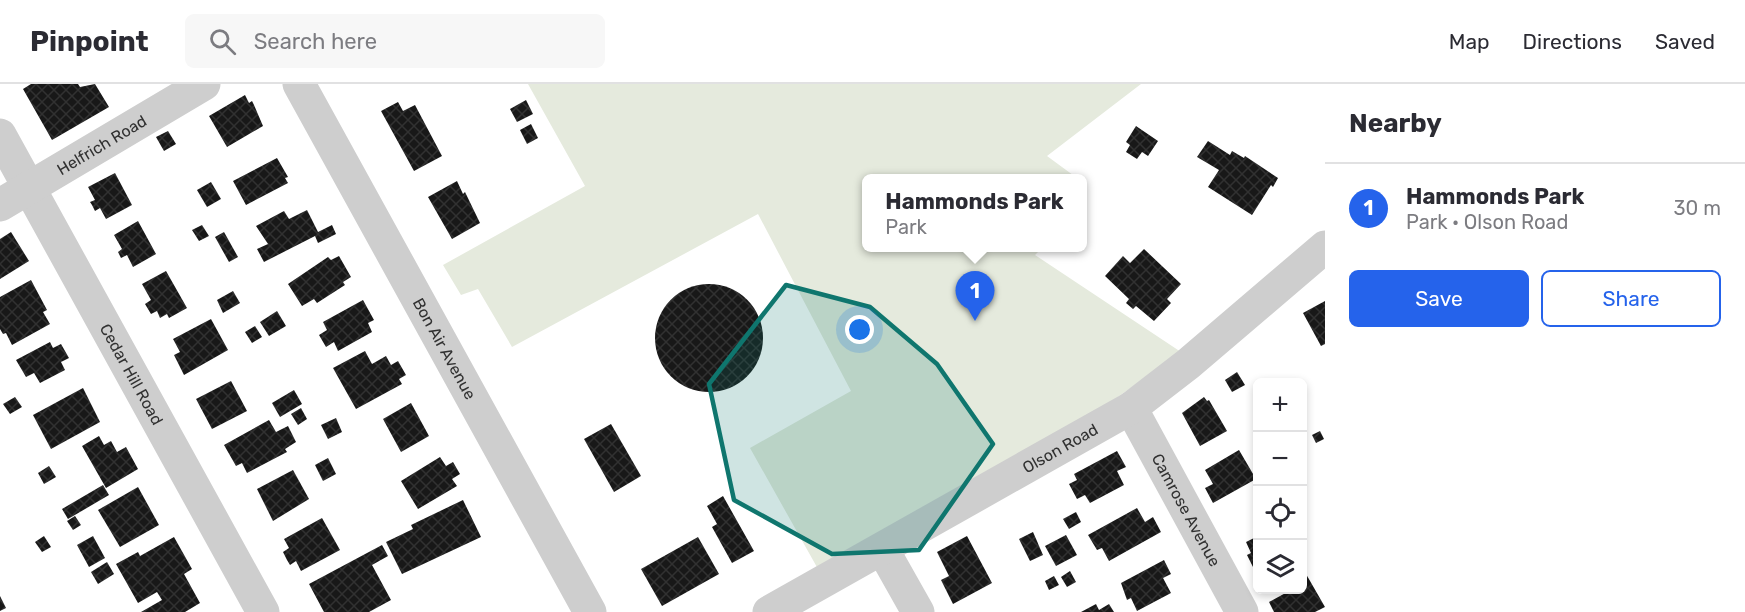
<!DOCTYPE html>
<meta charset="utf-8">
<style>
body{margin:0;font-family:Rubik,sans-serif;background:#f7f7f7;color:#2b2b33}
.controls{position:absolute;right:18px;bottom:18px;display:grid;overflow:hidden;border-radius:9px;box-shadow:0 3px 9px #0003}
.controls button{width:54px;height:54px;display:grid;place-items:center;padding:0;border:0;border-bottom:2px solid #e1e1e2;background:#fff;color:#2b2b33;font:30px sans-serif}
.you{position:absolute;left:860px;top:246px;width:21px;height:21px;margin:-15px;border:4px solid #fff;border-radius:50%;background:#1a73e8;box-shadow:0 0 0 9px #1a73e833}
.badge{display:grid;place-items:center;width:39px;height:39px;border-radius:50%;background:#2563eb;color:#fff;font-size:20px;font-weight:700}
.pin{position:absolute;translate:-50% -50px;filter:drop-shadow(0 2px 3px #0008)}
.pin::after{content:'';position:absolute;top:32px;width:21px;height:18px;background:inherit;clip-path:polygon(0 0,100% 0,50% 100%)}
.popup{position:absolute;left:862px;top:90px;width:225px;height:78px;box-sizing:border-box;display:grid;place-content:center;border-radius:9px;background:#fff;filter:drop-shadow(0 2px 4px #0005);font-size:20px;white-space:nowrap;color:#7c7c81}
.popup b{font-size:22px;color:#2b2b33}
.popup::after{content:'';position:absolute;left:50%;top:100%;margin-left:-12px;border:12px solid transparent;border-top-color:#fff}
.list{margin:0;padding:0;list-style:none}
h2{display:flex;justify-content:space-between;align-items:center;height:78px;margin:0;padding:0 24px;font-size:26px}
h2 small{font-size:20px;font-weight:400;color:#7c7c81}
.list li{display:grid;grid-template-columns:39px 1fr auto;gap:18px;align-items:center;box-sizing:border-box;height:90px;padding:0 24px;border-top:2px solid #e1e1e2}
.list b{display:block;font-size:22px;white-space:nowrap}
.list p{margin:0;font-size:20px;white-space:nowrap;color:#7c7c81}
.list em{font-size:20px;font-style:normal;color:#7c7c81}
.actions{display:flex;gap:12px;padding:18px 24px}
.actions a{flex:1;padding:14px 0;border:2px solid #2563eb;border-radius:9px;text-align:center;font-size:21px;color:#2563eb}
.actions .main{background:#2563eb;color:#fff}
.icon{flex:none;width:33px;height:33px;fill:none;stroke:currentColor;stroke-width:2;stroke-linecap:round;stroke-linejoin:round}
.map{position:relative;flex:none;width:1325px;height:528px;overflow:hidden}
header{display:flex;align-items:center;gap:36px;box-sizing:border-box;height:84px;padding:0 30px;background:#fff;border-bottom:2px solid #e1e1e2}
header strong{font-size:28px}
nav{display:flex;gap:33px;margin-inline-start:auto;font-size:21px}
.search{width:420px;height:54px;background:#f7f7f7;display:flex;align-items:center;gap:15px;box-sizing:border-box;padding:0 21px;border-radius:9px;color:#7c7c81;font-size:22px}
main{display:flex}
aside{flex:1;background:#fff}
.map>svg:first-child{display:block}
</style>
<header>
<strong>Pinpoint</strong>
<div class="search"><svg class="icon" aria-label="search" viewBox="0 0 24 24"><circle cx="10" cy="10" r="6"/><path d="M15 15l6 6"/></svg>Search here</div>
<nav><a>Map</a><a>Directions</a><a>Saved</a></nav>
</header>
<main>
<div class="map">
<svg width="1325" height="528" viewBox="0 0 1325 528">
<defs>
<pattern id="building-cross-hatch" width="8" height="8" patternUnits="userSpaceOnUse" patternTransform="scale(1.5)"><rect width="8" height="8" fill="#181818"/><path d="M0 0l8 8M0 8l8-8" fill="none" stroke="#313131"/></pattern>
</defs>
<rect width="100%" height="100%" fill="#fff"/>
<!-- park -->
<polygon fill="#e5eadd" points="528,0 1141,0 1047,72 1077,94 867,94 867,164 1042,164 1035,171 1181,268 1101,325 818,485 750,364 851,307 758,130 512,263 478,205 461,211 443,181 585,102"/>
<!-- building -->
<g fill="url(#building-cross-hatch)">
<polygon points="31,0 78,0 80,3 95,0 109,23 52,56 23,5"/>
<polygon points="245,11 249,19 252,17 254,21 263,42 227,63 209,32"/>
<polygon points="526,16 533,30 517,38 510,25"/>
<polygon points="398,18 403,27 415,21 442,72 414,87 381,27"/>
<polygon points="531,40 538,54 527,60 520,46"/>
<polygon points="1136,42 1158,57 1148,72 1142,68 1137,75 1126,68 1130,61 1126,58"/>
<polygon points="168,47 176,60 164,67 156,53"/>
<polygon points="1208,57 1230,71 1232,67 1244,74 1245,72 1278,94 1273,103 1271,101 1252,131 1208,103 1219,86 1197,73"/>
<polygon points="277,74 288,93 285,94 288,99 246,121 233,97"/>
<polygon points="115,89 132,121 106,135 100,124 95,127 92,121 90,118 95,116 88,103"/>
<polygon points="457,97 463,110 465,108 480,139 452,155 428,113"/>
<polygon points="211,98 221,115 207,123 197,106"/>
<polygon points="307,126 318,148 332,141 336,150 318,159 315,152 264,178 257,165 268,160 256,142 284,127 289,135"/>
<polygon points="138,137 156,170 133,183 127,171 121,174 118,168 122,165 114,151"/>
<polygon points="202,141 209,152 199,157 192,146"/>
<polygon points="11,148 29,177 0,195 0,155"/>
<polygon points="224,148 238,173 229,178 215,153"/>
<polygon points="1144,165 1181,200 1167,215 1171,219 1154,237 1136,222 1133,225 1126,219 1129,215 1105,192 1123,172 1130,179"/>
<polygon points="339,172 351,193 343,198 345,201 317,219 314,215 302,222 288,200 328,173 331,176"/>
<polygon points="166,187 187,224 169,234 167,230 160,234 157,227 151,230 145,220 151,216 142,200"/>
<polygon points="31,196 47,226 43,228 50,240 12,261 6,249 3,250 0,245 0,213"/>
<circle cx="709" cy="254" r="54"/>
<polygon points="233,207 240,219 223,229 217,216"/>
<polygon points="363,216 374,236 368,239 372,248 338,267 334,258 326,263 319,251 327,246 323,238"/>
<polygon points="1325,217 1325,260 1321,262 1303,229"/>
<polygon points="277,227 286,242 269,252 260,238"/>
<polygon points="211,235 228,266 184,291 174,271 180,268 173,255"/>
<polygon points="255,242 262,253 252,259 245,248"/>
<polygon points="50,258 53,264 61,260 69,274 61,278 65,286 40,299 34,289 26,293 16,276"/>
<polygon points="365,267 372,280 386,272 391,281 398,277 406,291 399,295 402,300 356,325 333,284"/>
<polygon points="1237,288 1245,301 1232,308 1225,296"/>
<polygon points="231,297 247,327 212,345 196,315"/>
<polygon points="83,304 100,338 51,365 33,331"/>
<polygon points="294,306 302,320 280,333 272,319"/>
<polygon points="15,313 22,323 10,330 3,320"/>
<polygon points="1204,313 1207,317 1209,316 1227,347 1200,362 1182,329"/>
<polygon points="411,319 429,352 401,368 383,335"/>
<polygon points="301,324 307,335 298,341 291,330"/>
<polygon points="336,334 342,348 328,355 321,341"/>
<polygon points="269,336 276,348 288,342 296,358 285,365 287,368 247,389 242,379 236,382 224,361"/>
<polygon points="611,340 641,392 614,408 584,355"/>
<polygon points="1320,347 1324,355 1316,359 1312,351"/>
<polygon points="99,352 104,361 111,357 117,368 126,363 138,385 106,404 82,362"/>
<polygon points="1239,366 1256,395 1213,419 1205,404 1213,400 1205,386"/>
<polygon points="1117,367 1126,383 1117,387 1124,401 1090,419 1085,411 1077,415 1069,400 1077,396 1074,390"/>
<polygon points="440,373 446,382 453,378 460,390 452,395 457,402 418,425 401,397"/>
<polygon points="328,374 336,390 323,397 315,381"/>
<polygon points="49,382 56,393 44,400 38,389"/>
<polygon points="293,386 309,415 273,437 257,405"/>
<polygon points="103,401 109,411 68,435 62,425"/>
<polygon points="138,403 159,441 120,463 98,426"/>
<polygon points="723,412 754,467 732,479 712,443 717,440 707,422"/>
<polygon points="463,416 481,453 402,490 386,458 413,445 411,441"/>
<polygon points="1137,424 1145,438 1153,433 1161,448 1109,477 1102,464 1097,466 1088,451"/>
<polygon points="1076,428 1081,438 1069,445 1063,435"/>
<polygon points="75,432 81,441 73,446 67,437"/>
<polygon points="322,434 340,466 301,487 296,477 290,481 287,476 283,468 289,464 284,455"/>
<polygon points="1033,448 1043,471 1030,477 1019,455"/>
<polygon points="1066,451 1077,471 1056,482 1045,462"/>
<polygon points="44,452 51,463 42,468 35,458"/>
<polygon points="93,452 105,474 89,483 77,461"/>
<polygon points="967,452 992,499 953,520 941,496 949,492 937,468"/>
<polygon points="1258,452 1258,481 1253,483 1247,471 1251,469 1246,458"/>
<polygon points="174,453 192,485 184,490 200,519 185,528 141,528 162,516 157,508 138,519 116,480 138,468 140,472"/>
<polygon points="698,453 719,490 662,522 641,485"/>
<polygon points="382,461 388,472 372,481 391,516 369,528 324,528 309,500"/>
<polygon points="1164,476 1171,490 1163,494 1171,509 1137,527 1131,514 1127,516 1121,499"/>
<polygon points="107,478 114,490 98,500 91,488"/>
<polygon points="1070,487 1076,498 1067,503 1061,493"/>
<polygon points="1306,490 1325,523 1315,528 1274,528 1269,518 1291,506 1302,506 1302,492"/>
<polygon points="1054,492 1059,501 1049,506 1045,497"/>
<polygon points="0,512 6,524 0,527"/>
<polygon points="1096,520 1099,526 1109,520 1114,528 1081,528"/>
</g>
<g fill="none" stroke-linecap="round" stroke-linejoin="round">
<!-- minor -->
<g stroke="#cecece" stroke-width="33">
<path id="s1" d="M299 0 590 528"/>
<path id="s2" d="M0 51 263 528"/>
<path id="s3" d="M0 121 204 0"/>
<path id="s4" d="M1131 324 1242 528"/>
<polyline points="883,466 918,528"/>
<path id="s5" d="M769 528 1131 324 1188 280 1325 163"/>
</g>
</g>
<!-- marked area -->
<path fill="#0f766e" fill-opacity="0.2" stroke="#0f766e" stroke-width="4.5" stroke-linejoin="round" d="M786 201 870 223 937 280 993 360 919 466 832 470 734 416 709 300Z"/>
<g text-anchor="middle" dominant-baseline="central" stroke-width="6" stroke-linejoin="round" paint-order="stroke">
<!-- street labels -->
<g font-size="16" fill="#313131" stroke="#fff">
<text stroke="none"><textPath href="#s3" startOffset="118">Helfrich Road</textPath></text>
<text stroke="none"><textPath href="#s1" startOffset="302">Bon Air Avenue</textPath></text>
<text stroke="none"><textPath href="#s2" startOffset="273">Cedar Hill Road</textPath></text>
<text stroke="none"><textPath href="#s5" startOffset="334">Olson Road</textPath></text>
<text stroke="none"><textPath href="#s4" startOffset="116">Camrose Avenue</textPath></text>
</g>
</g>
</svg>
<div class="controls">
<button>+</button>
<button>−</button>
<button><svg class="icon" aria-label="locate" viewBox="0 0 24 24"><circle cx="12" cy="12" r="6"/><path d="M12 2v4M12 18v4M2 12h4M18 12h4"/></svg></button>
<button><svg class="icon" aria-label="layers" viewBox="0 0 24 24"><path d="M12 4l9 5-9 5-9-5zM3 14l9 5 9-5"/></svg></button>
</div>
<div class="you"></div>
<div class="pin badge" style="left:975px;top:237px">1</div>
<div class="popup"><b>Hammonds Park</b>Park</div>
</div>
<aside>
<h2>Nearby<small></small></h2>
<ul class="list">
<li><span class="badge">1</span><div><b>Hammonds Park</b><p>Park · Olson Road</p></div><em>30 m</em></li>
</ul>
<div class="actions"><a class="main">Save</a><a>Share</a></div>
</aside>
</main>
